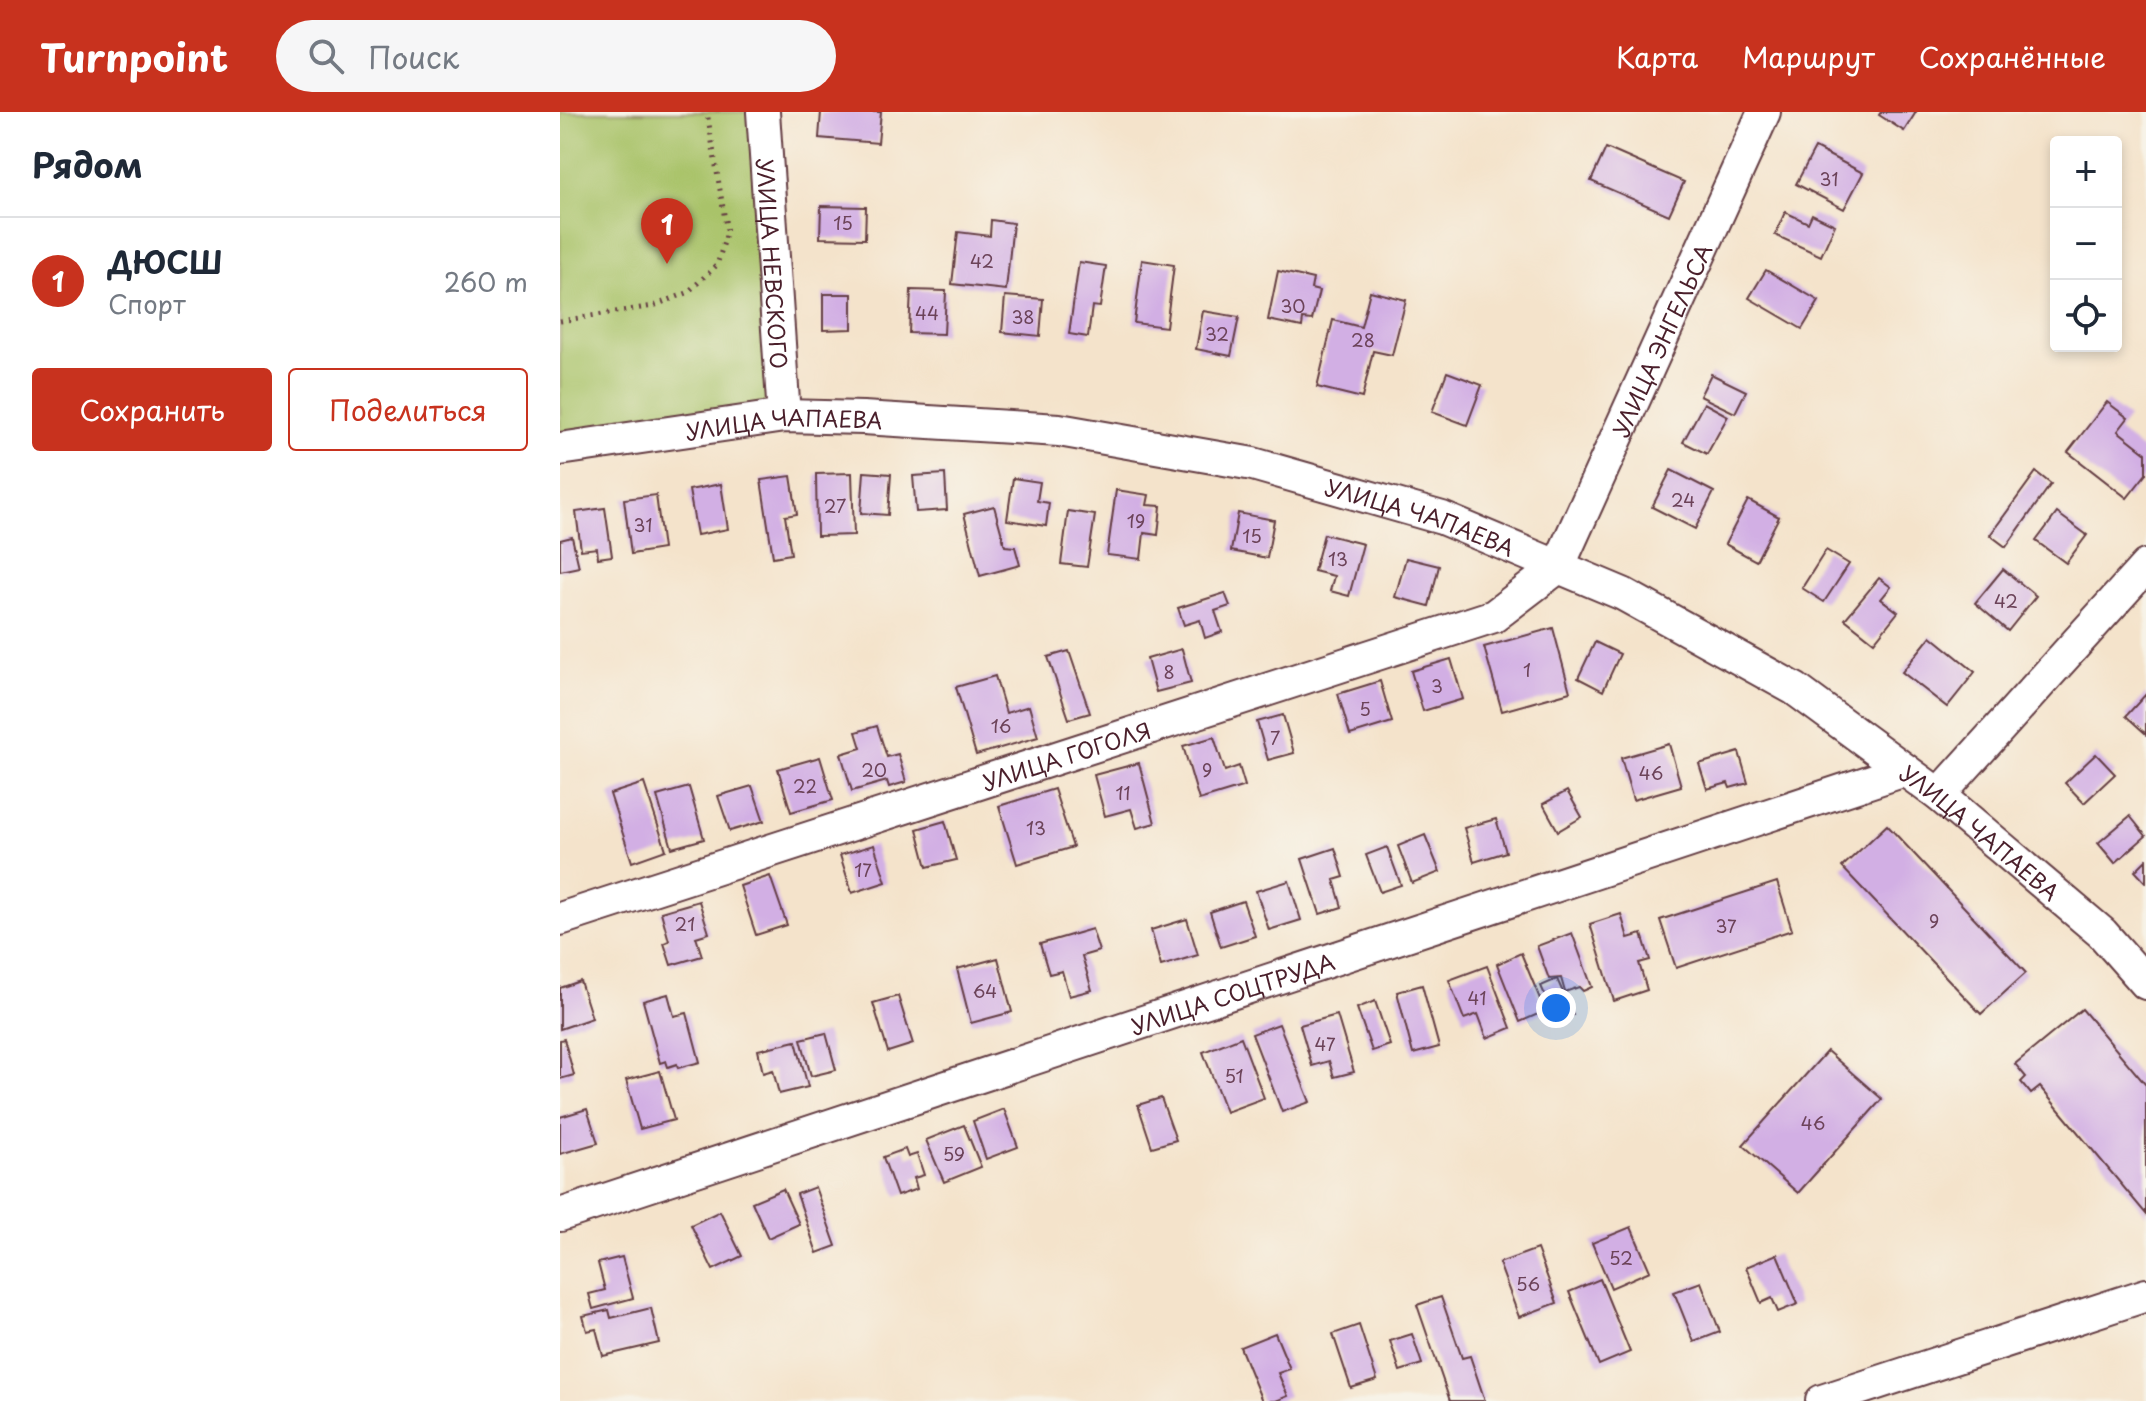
<!DOCTYPE html>
<html lang="ru">
<meta charset="utf-8">
<style>
body{margin:0;font-family:"Playpen Sans",sans-serif;background:#f6f6f7;color:#1f2937}
.controls{position:absolute;right:24px;top:24px;display:grid;overflow:hidden;border-radius:8px;box-shadow:0 4px 12px #0003}
.controls button{width:72px;height:72px;display:grid;place-items:center;padding:0;border:0;border-bottom:2px solid #e0e1e3;background:#fff;color:#1f2937;font:40px sans-serif}
.you{position:absolute;left:996px;top:896px;width:28px;height:28px;margin:-20px;border:6px solid #fff;border-radius:50%;background:#1a73e8;box-shadow:0 0 0 12px #1a73e833}
.badge{display:grid;place-items:center;width:52px;height:52px;border-radius:50%;background:#c8321e;color:#fff;font-size:26px;font-weight:700}
.pin{position:absolute;translate:-50% -66px;filter:drop-shadow(0 2px 4px #0008)}
.pin::after{content:'';position:absolute;top:42px;width:28px;height:24px;background:inherit;clip-path:polygon(0 0,100% 0,50% 100%)}
.list{margin:0;padding:0;list-style:none}
h2{display:flex;justify-content:space-between;align-items:center;height:104px;margin:0;padding:0 32px;font-size:34px}
h2 small{font-size:26px;font-weight:400;color:#747a83}
.list li{display:grid;grid-template-columns:52px 1fr auto;gap:24px;align-items:center;box-sizing:border-box;height:128px;padding:0 32px;border-top:2px solid #e0e1e3}
.list b{display:block;font-size:30px;white-space:nowrap}
.list p{margin:0;font-size:26px;white-space:nowrap;color:#747a83}
.list em{font-size:26px;font-style:normal;color:#747a83}
.actions{display:flex;gap:16px;padding:24px 32px}
.actions a{flex:1;padding:18px 0;border:2px solid #c8321e;border-radius:8px;text-align:center;font-size:28px;color:#c8321e}
.actions .main{background:#c8321e;color:#fff}
.icon{flex:none;width:44px;height:44px;fill:none;stroke:currentColor;stroke-width:2;stroke-linecap:round;stroke-linejoin:round}
.map{position:relative;flex:none;width:1586px;height:1289px;overflow:hidden}
header{display:flex;align-items:center;gap:48px;box-sizing:border-box;height:112px;padding:0 40px;background:#c8321e;color:#fff}
header strong{font-size:38px}
nav{display:flex;gap:44px;margin-inline-start:auto;font-size:28px}
.search{width:560px;height:72px;background:#f6f6f7;display:flex;align-items:center;gap:20px;box-sizing:border-box;padding:0 28px;border-radius:44px;color:#747a83;font-size:30px}
main{display:flex}
aside{flex:1;background:#fff}
.map>svg:first-child{display:block}
</style>
<header>
<strong>Turnpoint</strong>
<div class="search"><svg class="icon" aria-label="search" viewBox="0 0 24 24"><circle cx="10" cy="10" r="6"/><path d="M15 15l6 6"/></svg>Поиск</div>
<nav><a>Карта</a><a>Маршрут</a><a>Сохранённые</a></nav>
</header>
<main>
<aside>
<h2>Рядом<small></small></h2>
<ul class="list">
<li><span class="badge">1</span><div><b>ДЮСШ</b><p>Спорт</p></div><em>260 m</em></li>
</ul>
<div class="actions"><a class="main">Сохранить</a><a>Поделиться</a></div>
</aside>
<div class="map">
<svg width="1586" height="1289" viewBox="0 0 1586 1289">
<rect width="100%" height="100%" fill="#f7f3e8"/>
<filter id="ink" filterUnits="userSpaceOnUse"><feTurbulence type="fractalNoise" baseFrequency=".0125" numOctaves="2"/><feDisplacementMap in="SourceGraphic" scale="16" xChannelSelector="R" yChannelSelector="G"/><feConvolveMatrix kernelMatrix="1 2 1 2 8 2 1 2 1" color-interpolation-filters="sRGB"/></filter>
<filter id="wash" filterUnits="userSpaceOnUse"><feTurbulence type="fractalNoise" baseFrequency=".006" numOctaves="4" result="noise"/><feDisplacementMap in="SourceGraphic" scale="32" xChannelSelector="R" yChannelSelector="G"/><feGaussianBlur stdDeviation="1.8" result="paint"/><feColorMatrix in="noise" values="0 0 0 0 0 0 0 0 0 0 0 0 0 0 0 0 0 1.4 0 .05"/><feComposite in="paint" operator="in"/></filter>
<g filter="url(#wash)">
<rect width="100%" height="100%" fill="#f4e3cb"/>
<!-- green -->
<polygon fill="#a9c369" stroke="#7a714a" stroke-width="2" points="0,0 203,0 224,304 0,337"/>
<g id="blocks">
<!-- building -->
<g fill="#d2afe4">
<polygon points="261,0 321,0 318,31 259,26"/>
<polygon points="1321,0 1356,0 1344,19 1319,3"/>
<polygon points="1046,36 1124,70 1109,103 1031,69"/>
<polygon points="1255,36 1303,61 1284,97 1236,72"/>
<polygon points="261,94 306,95 305,127 260,126"/>
<polygon points="1225,100 1248,111 1252,102 1275,113 1261,144 1215,123"/>
<polygon points="431,108 453,111 446,178 392,172 398,120 430,124"/>
<polygon points="582,148 614,153 606,215 574,211"/>
<polygon points="519,150 546,154 540,195 532,194 528,225 509,222"/>
<polygon points="1206,158 1259,189 1242,217 1189,186"/>
<polygon points="718,159 753,167 751,177 759,179 752,208 743,207 742,215 708,208"/>
<polygon points="351,178 386,179 384,222 349,221"/>
<polygon points="810,179 846,188 832,243 813,239 802,286 757,275 773,208 801,215"/>
<polygon points="263,182 292,182 292,217 263,218"/>
<polygon points="445,184 483,187 480,224 442,220"/>
<polygon points="643,199 679,205 671,244 636,237"/>
<polygon points="887,260 922,273 907,313 872,300"/>
<polygon points="1151,262 1186,279 1175,301 1140,284"/>
<polygon points="1547,290 1568,306 1558,319 1586,341 1586,362 1567,386 1508,340"/>
<polygon points="1144,291 1168,304 1147,342 1123,330"/>
<polygon points="1111,358 1154,380 1135,417 1092,395"/>
<polygon points="304,360 331,362 328,403 301,401"/>
<polygon points="1476,360 1491,372 1446,435 1430,423"/>
<polygon points="292,361 294,423 257,424 256,362"/>
<polygon points="385,362 387,398 356,400 353,364"/>
<polygon points="231,364 237,402 225,404 231,442 213,445 201,368"/>
<polygon points="453,366 480,370 477,389 489,391 486,414 447,408"/>
<polygon points="161,372 168,417 137,423 129,378"/>
<polygon points="556,378 589,383 587,393 601,394 598,423 584,421 581,447 547,443"/>
<polygon points="96,383 103,437 71,442 64,387"/>
<polygon points="1188,388 1219,405 1196,449 1165,432"/>
<polygon points="434,394 445,434 455,435 460,453 420,464 404,402"/>
<polygon points="45,396 52,444 38,446 37,436 21,438 16,400"/>
<polygon points="508,399 535,403 527,455 501,452"/>
<polygon points="678,401 714,408 707,446 671,439"/>
<polygon points="1497,401 1527,423 1506,451 1476,429"/>
<polygon points="764,422 803,432 789,484 770,479 774,464 754,459"/>
<polygon points="12,425 19,455 0,459 0,428"/>
<polygon points="1266,438 1289,452 1264,490 1242,476"/>
<polygon points="846,446 879,454 869,494 835,485"/>
<polygon points="1443,457 1476,484 1448,519 1415,491"/>
<polygon points="1319,466 1331,475 1321,487 1338,500 1314,530 1285,507"/>
<polygon points="665,481 670,494 655,499 662,520 645,526 640,508 624,513 618,496"/>
<polygon points="993,516 1010,580 942,599 924,535"/>
<polygon points="1371,524 1415,560 1387,595 1342,560"/>
<polygon points="1035,530 1060,542 1043,579 1018,566"/>
<polygon points="622,537 631,571 596,580 587,547"/>
<polygon points="509,539 530,601 509,607 488,545"/>
<polygon points="891,547 903,587 863,599 851,559"/>
<polygon points="435,564 446,601 469,594 478,625 416,643 396,575"/>
<polygon points="820,569 832,610 790,623 778,582"/>
<polygon points="1586,582 1586,622 1566,604"/>
<polygon points="723,603 734,641 708,648 697,610"/>
<polygon points="317,614 327,645 338,642 346,670 329,675 327,669 292,679 281,642 301,636 296,620"/>
<polygon points="654,625 665,659 679,654 685,674 639,688 623,634"/>
<polygon points="1109,632 1121,674 1073,688 1061,646"/>
<polygon points="1179,640 1188,671 1170,676 1168,671 1147,677 1139,652"/>
<polygon points="1536,642 1555,662 1524,691 1505,671"/>
<polygon points="260,645 273,688 231,700 218,657"/>
<polygon points="579,651 595,711 577,716 571,697 545,704 534,663"/>
<polygon points="84,671 106,738 72,750 50,682"/>
<polygon points="192,674 204,709 170,719 158,684"/>
<polygon points="129,675 144,727 112,736 97,684"/>
<polygon points="494,677 513,735 457,752 439,694"/>
<polygon points="1007,679 1022,705 998,719 983,692"/>
<polygon points="1570,704 1586,724 1555,751 1538,731"/>
<polygon points="936,707 946,740 914,750 904,716"/>
<polygon points="385,709 396,748 367,755 357,717"/>
<polygon points="1327,713 1466,861 1421,902 1282,755"/>
<polygon points="865,723 880,760 852,771 838,734"/>
<polygon points="314,733 326,770 292,781 280,743"/>
<polygon points="827,735 841,773 820,780 806,743"/>
<polygon points="775,736 784,765 774,768 782,795 760,802 742,747"/>
<polygon points="1586,748 1586,771 1575,759"/>
<polygon points="210,764 227,813 196,823 180,774"/>
<polygon points="729,769 741,808 709,818 696,779"/>
<polygon points="1217,770 1232,818 1116,856 1100,808"/>
<polygon points="139,789 149,821 136,825 142,844 111,853 104,831 109,829 101,800"/>
<polygon points="683,789 695,824 661,835 650,800"/>
<polygon points="1061,802 1068,826 1082,822 1090,848 1079,851 1087,878 1054,889 1030,812"/>
<polygon points="627,807 638,843 601,854 591,818"/>
<polygon points="532,817 539,839 522,844 532,878 509,884 502,859 489,862 480,832"/>
<polygon points="1012,821 1032,875 1023,879 1019,875 1005,880 1001,866 989,867 977,834"/>
<polygon points="961,841 985,899 960,910 937,852"/>
<polygon points="438,846 452,900 411,911 397,857"/>
<polygon points="927,854 951,916 927,926 918,902 904,907 889,868"/>
<polygon points="997,867 1013,903 997,910 981,874"/>
<polygon points="20,869 32,906 0,917 0,876"/>
<polygon points="862,873 879,935 853,942 837,880"/>
<polygon points="108,882 114,904 127,901 140,950 118,956 117,952 108,955 106,949 100,951 83,889"/>
<polygon points="338,884 353,932 328,940 313,891"/>
<polygon points="815,889 830,933 812,939 797,896"/>
<polygon points="1522,897 1586,973 1586,1102 1480,975 1471,982 1461,970 1466,965 1455,952"/>
<polygon points="777,903 794,960 774,965 769,949 752,954 740,913"/>
<polygon points="719,912 750,990 722,1000 692,922"/>
<polygon points="266,921 276,958 251,964 241,927"/>
<polygon points="681,925 704,986 666,1000 643,940"/>
<polygon points="4,927 14,963 0,967 0,928"/>
<polygon points="236,929 248,975 219,982 213,958 203,961 198,938"/>
<polygon points="1267,939 1322,987 1238,1081 1183,1033"/>
<polygon points="100,959 114,1008 80,1017 66,968"/>
<polygon points="601,986 616,1028 592,1035 578,993"/>
<polygon points="27,997 38,1031 0,1042 0,1005"/>
<polygon points="444,997 458,1035 426,1047 413,1009"/>
<polygon points="404,1013 421,1055 384,1070 366,1028"/>
<polygon points="345,1037 348,1045 357,1042 364,1063 354,1066 357,1077 337,1084 323,1045"/>
<polygon points="255,1075 276,1134 257,1141 237,1082"/>
<polygon points="223,1077 239,1112 208,1126 192,1090"/>
<polygon points="160,1099 182,1144 153,1158 131,1113"/>
<polygon points="1071,1115 1090,1159 1051,1176 1032,1131"/>
<polygon points="977,1137 997,1191 959,1205 939,1151"/>
<polygon points="1217,1142 1238,1192 1218,1200 1212,1186 1201,1191 1186,1155"/>
<polygon points="62,1145 73,1186 33,1197 29,1182 45,1178 38,1151"/>
<polygon points="1040,1167 1070,1240 1039,1253 1009,1180"/>
<polygon points="1141,1170 1160,1220 1134,1230 1114,1180"/>
<polygon points="881,1185 902,1246 910,1244 925,1289 890,1289 857,1193"/>
<polygon points="91,1196 99,1231 43,1244 36,1217 27,1219 23,1204 49,1198 51,1206"/>
<polygon points="799,1213 817,1268 791,1276 773,1222"/>
<polygon points="715,1221 730,1257 718,1261 728,1284 716,1289 702,1289 680,1235"/>
<polygon points="852,1222 862,1252 840,1259 830,1229"/>
</g>
</g>
</g>
<g filter="url(#ink)">
<use href="#blocks" fill-opacity="0" stroke="#643c43" stroke-width="2"/>
<g fill="none" stroke-linecap="round" stroke-linejoin="round">
<!-- minor casing -->
<g stroke="#643c43" stroke-width="36">
<g id="minor">
<path id="s1" d="M203 0 224 304"/>
<path id="s2" d="M0 337 224 304 303 306 499 318 693 352 882 406 1063 482 1235 577 1379 683 1542 821 1586 871"/>
<polyline points="1379,683 1586,454"/>
<path id="s3" d="M0 807 934 504 998 455 1204 0"/>
<path id="s4" d="M0 1103 1345 658"/>
<polyline points="1262,1289 1586,1183"/>
</g>
</g>
<!-- path -->
<polyline stroke="#643c43" stroke-width="5" stroke-dasharray="2 6" stroke-linecap="butt" points="0,209 93,194 127,181 157,153 167,120 147,0"/>
<!-- minor -->
<use href="#minor" stroke="#fff" stroke-width="32"/>
</g>
</g>
<g text-anchor="middle" dominant-baseline="central" stroke-width="6" stroke-linejoin="round" paint-order="stroke">
<!-- number labels -->
<g font-size="18" fill="#6c4359">
<text x="1269" y="66">31</text>
<text x="283" y="110">15</text>
<text x="422" y="148">42</text>
<text x="733" y="193">30</text>
<text x="367" y="200">44</text>
<text x="463" y="204">38</text>
<text x="657" y="221">32</text>
<text x="803" y="227">28</text>
<text x="1123" y="387">24</text>
<text x="275" y="393">27</text>
<text x="576" y="408">19</text>
<text x="83" y="412">31</text>
<text x="692" y="423">15</text>
<text x="778" y="446">13</text>
<text x="1446" y="488">42</text>
<text x="967" y="557">1</text>
<text x="609" y="559">8</text>
<text x="877" y="573">3</text>
<text x="805" y="596">5</text>
<text x="441" y="613">16</text>
<text x="715" y="625">7</text>
<text x="314" y="657">20</text>
<text x="647" y="657">9</text>
<text x="1091" y="660">46</text>
<text x="245" y="673">22</text>
<text x="563" y="680">11</text>
<text x="476" y="715">13</text>
<text x="303" y="757">17</text>
<text x="1374" y="808">9</text>
<text x="125" y="811">21</text>
<text x="1166" y="813">37</text>
<text x="425" y="878">64</text>
<text x="917" y="885">41</text>
<text x="765" y="931">47</text>
<text x="674" y="963">51</text>
<text x="1253" y="1010">46</text>
<text x="394" y="1041">59</text>
<text x="1061" y="1145">52</text>
<text x="968" y="1171">56</text>
</g>
<!-- street labels -->
<g font-size="22" fill="#4a1f2b" stroke="#f7f3e8">
<text stroke="none"><textPath href="#s1" startOffset="152">УЛИЦА НЕВСКОГО</textPath></text>
<text stroke="none"><textPath href="#s3" startOffset="1312">УЛИЦА ЭНГЕЛЬСА</textPath></text>
<text stroke="none"><textPath href="#s2" startOffset="226">УЛИЦА ЧАПАЕВА</textPath></text>
<text stroke="none"><textPath href="#s2" startOffset="874">УЛИЦА ЧАПАЕВА</textPath></text>
<text stroke="none"><textPath href="#s3" startOffset="532">УЛИЦА ГОГОЛЯ</textPath></text>
<text stroke="none"><textPath href="#s2" startOffset="1522">УЛИЦА ЧАПАЕВА</textPath></text>
<text stroke="none"><textPath href="#s4" startOffset="708">УЛИЦА СОЦТРУДА</textPath></text>
</g>
</g>
</svg>
<div class="controls">
<button>+</button>
<button>−</button>
<button><svg class="icon" aria-label="locate" viewBox="0 0 24 24"><circle cx="12" cy="12" r="6"/><path d="M12 2v4M12 18v4M2 12h4M18 12h4"/></svg></button>
</div>
<div class="you"></div>
<div class="pin badge" style="left:107px;top:152px">1</div>
</div>
</main>
